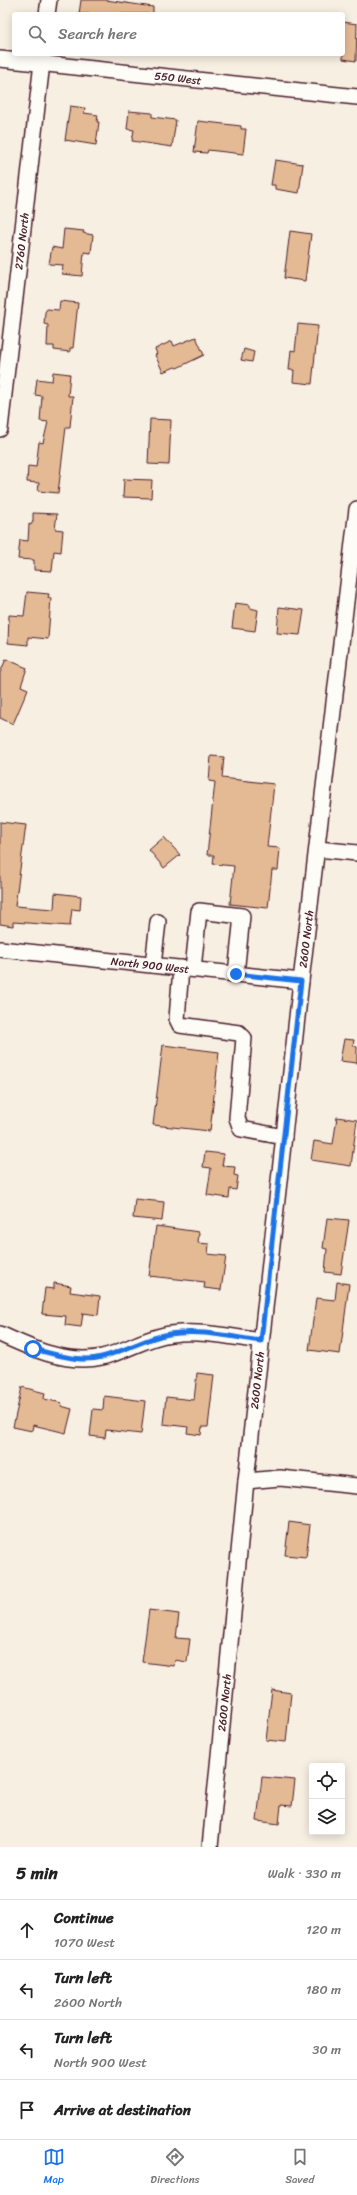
<!DOCTYPE html>
<meta charset="utf-8">
<style>
body{margin:0;font-family:Sriracha,sans-serif;background:#f2f2f2;color:#222}
.controls{position:absolute;right:12px;bottom:12px;display:grid;overflow:hidden;border-radius:4px;box-shadow:0 2px 10px #0003}
.controls button{width:36px;height:36px;display:grid;place-items:center;padding:0;border:0;border-bottom:1px solid #e0e0e0;background:#fff;color:#222;font:20px sans-serif}
.stop{position:absolute;width:12px;height:12px;margin:-9px;border:3px solid #1a73e8;border-radius:50%;background:#fff}
.stop.end{background:#1a73e8;border-color:#fff;box-shadow:0 1px 4px #0008}
.list{margin:0;padding:0;list-style:none}
h2{display:flex;justify-content:space-between;align-items:center;height:52px;margin:0;padding:0 16px;font-size:17px}
h2 small{font-size:13px;font-weight:400;color:#767676}
.list li{display:grid;grid-template-columns:26px 1fr auto;gap:12px;align-items:center;box-sizing:border-box;height:60px;padding:0 16px;border-top:1px solid #e0e0e0}
.list b{display:block;font-size:15px;white-space:nowrap}
.list p{margin:0;font-size:13px;white-space:nowrap;color:#767676}
.list em{font-size:13px;font-style:normal;color:#767676}
.icon{flex:none;width:22px;height:22px;fill:none;stroke:currentColor;stroke-width:2;stroke-linecap:round;stroke-linejoin:round}
.map{position:relative;flex:none;width:357px;height:1847px;overflow:hidden}
.search{position:absolute;background:#fff;box-shadow:0 2px 10px #0003;left:12px;right:12px;top:12px;height:44px;display:flex;align-items:center;gap:10px;box-sizing:border-box;padding:0 14px;border-radius:4px;color:#767676;font-size:15px}
.sheet{height:292px;background:#fff}
nav{display:flex;justify-content:space-around;align-items:center;box-sizing:border-box;height:56px;border-top:1px solid #e0e0e0;background:#fff;font-size:11px;color:#767676}
nav a{display:grid;justify-items:center;gap:2px}
nav .on{color:#1a73e8}
.map>svg:first-child{display:block}
</style>
<div class="map">
<svg width="357" height="1847" viewBox="0 0 357 1847">
<rect width="100%" height="100%" fill="#f8efe3"/>
<filter id="ink" filterUnits="userSpaceOnUse"><feTurbulence type="fractalNoise" baseFrequency=".025" numOctaves="2"/><feDisplacementMap in="SourceGraphic" scale="8" xChannelSelector="R" yChannelSelector="G"/><feConvolveMatrix kernelMatrix="1 2 1 2 8 2 1 2 1" color-interpolation-filters="sRGB"/></filter>
<g filter="url(#ink)">
<!-- building -->
<g fill="#e4ba94" stroke="#4a1f2b">
<polygon points="81,0 106,0 153,7 153,14 79,14"/>
<polygon points="343,22 357,24 356,61 343,59"/>
<polygon points="70,106 85,108 84,113 98,115 97,122 99,122 96,145 65,140"/>
<polygon points="129,111 152,113 152,117 176,120 172,147 132,141 134,130 127,129"/>
<polygon points="198,121 241,126 241,129 246,129 243,154 208,150 207,153 194,152"/>
<polygon points="275,160 303,164 299,193 275,189 275,185 271,185"/>
<polygon points="64,229 84,231 83,233 93,235 91,253 84,252 82,276 62,274 63,265 49,264 52,247 62,249"/>
<polygon points="290,231 311,234 305,281 284,278"/>
<polygon points="60,301 78,303 73,348 70,348 70,352 54,350 54,346 47,346 48,325 44,324 45,312 47,309 59,310"/>
<polygon points="298,324 318,326 312,384 293,382 294,370 289,370 291,350 295,351"/>
<polygon points="196,337 204,355 177,368 175,367 163,372 155,355 157,354 155,349 172,341 174,346"/>
<polygon points="244,349 254,352 252,362 241,360"/>
<polygon points="53,372 70,374 68,396 73,396 70,427 66,427 58,493 38,491 39,483 27,482 28,466 36,467 39,442 43,443 48,422 40,421 42,396 35,395 37,379 52,381"/>
<polygon points="150,419 171,420 169,465 148,464"/>
<polygon points="124,479 152,480 151,498 123,497"/>
<polygon points="33,513 57,514 55,529 63,530 61,552 54,551 52,571 34,570 34,560 18,559 20,540 28,541 29,524 31,525 33,521"/>
<polygon points="27,592 49,594 48,598 51,598 48,639 28,637 28,645 8,643 9,615 24,616"/>
<polygon points="235,603 250,605 250,608 258,610 255,631 232,628"/>
<polygon points="279,607 304,610 300,635 277,633"/>
<polygon points="6,659 27,668 21,686 28,689 13,724 0,718 0,673"/>
<polygon points="211,756 224,757 222,778 274,784 267,847 280,848 278,870 272,870 268,908 230,904 234,866 213,864 214,855 207,855 215,782 209,781"/>
<polygon points="0,822 26,825 15,906 54,909 55,893 81,896 80,910 72,909 70,926 13,922 13,926 0,924"/>
<polygon points="164,837 180,855 164,868 149,850"/>
<polygon points="344,1039 354,1040 353,1046 357,1047 357,1063 340,1061"/>
<polygon points="163,1045 219,1052 210,1131 153,1125"/>
<polygon points="337,1117 357,1120 351,1166 311,1160 314,1141 333,1144"/>
<polygon points="205,1152 224,1154 222,1166 235,1167 234,1175 238,1176 236,1190 230,1189 229,1198 207,1195 211,1168 203,1167"/>
<polygon points="135,1199 164,1202 162,1221 133,1218"/>
<polygon points="327,1218 349,1220 341,1274 325,1272 327,1249 323,1248"/>
<polygon points="156,1226 199,1232 198,1243 209,1244 208,1254 226,1256 221,1290 204,1288 205,1282 149,1276"/>
<polygon points="337,1282 349,1284 340,1354 309,1350 316,1298 335,1300"/>
<polygon points="54,1283 71,1286 70,1292 100,1296 98,1315 83,1313 81,1327 65,1325 66,1316 42,1314 45,1288 54,1289"/>
<polygon points="197,1373 214,1375 208,1427 202,1427 201,1435 187,1433 188,1427 163,1424 166,1397 194,1400"/>
<polygon points="22,1387 45,1393 44,1399 62,1403 61,1406 72,1409 66,1433 33,1425 32,1431 13,1427"/>
<polygon points="104,1396 145,1401 141,1434 106,1430 105,1438 90,1436 93,1409 103,1410"/>
<polygon points="289,1522 310,1525 306,1557 285,1555"/>
<polygon points="149,1610 179,1614 176,1638 190,1639 187,1662 175,1660 174,1666 142,1662"/>
<polygon points="272,1690 291,1693 286,1742 266,1740"/>
<polygon points="262,1777 295,1780 292,1806 281,1805 279,1824 257,1821"/>
</g>
<g fill="none" stroke-linecap="round" stroke-linejoin="round">
<!-- minor casing -->
<g stroke="#4a1f2b" stroke-width="18">
<g id="minor">
<polyline points="47,14 49,0"/>
<path id="s1" d="M0 59 357 97"/>
<path id="s2" d="M0 429 43 54"/>
<polyline points="318,849 357,853"/>
<path id="s3" d="M0 949 301 981"/>
<polyline points="153,965 158,922"/>
<polyline points="181,968 177,1019 180,1025 239,1033 244,1038 237,1118 241,1129 284,1137"/>
<polyline points="193,969 199,911 242,916 236,974"/>
<path d="M0 1334C30 1348 67 1365 102 1357 125 1352 146 1337 171 1334 201 1330 231 1337 261 1341"/>
<polyline points="246,1481 280,1478 357,1486"/>
<path id="s4" d="M210 1847 246 1481 301 981 357 509"/>
</g>
</g>
<!-- minor -->
<use href="#minor" stroke="#fdfcf7" stroke-width="15"/>
</g>
</g>
<g fill="none" stroke-linecap="round" stroke-linejoin="round" filter="url(#ink)">
<!-- route -->
<path stroke="#1a73e8" stroke-width="5" d="M33 1349C55 1354 80 1363 102 1357 125 1351 146 1338 169 1334 200 1329 231 1337 261 1341L301 981 236 974"/>
</g>
<g text-anchor="middle" dominant-baseline="central" stroke-width="4" stroke-linejoin="round" paint-order="stroke">
<!-- street labels -->
<g font-size="11" fill="#4a1f2b" stroke="#fdfcf7">
<text stroke="none"><textPath href="#s1" startOffset="179">550 West</textPath></text>
<text stroke="none"><textPath href="#s2" startOffset="189">2760 North</textPath></text>
<text stroke="none"><textPath href="#s4" startOffset="913">2600 North</textPath></text>
<text stroke="none"><textPath href="#s3" startOffset="151">North 900 West</textPath></text>
<text stroke="none"><textPath href="#s4" startOffset="469">2600 North</textPath></text>
<text stroke="none"><textPath href="#s4" startOffset="145">2600 North</textPath></text>
</g>
</g>
</svg>
<div class="controls">
<button><svg class="icon" aria-label="locate" viewBox="0 0 24 24"><circle cx="12" cy="12" r="6"/><path d="M12 2v4M12 18v4M2 12h4M18 12h4"/></svg></button>
<button><svg class="icon" aria-label="layers" viewBox="0 0 24 24"><path d="M12 4l9 5-9 5-9-5zM3 14l9 5 9-5"/></svg></button>
</div>
<div class="stop" style="left:33px;top:1349px"></div>
<div class="stop end" style="left:236px;top:974px"></div>
<div class="search"><svg class="icon" aria-label="search" viewBox="0 0 24 24"><circle cx="10" cy="10" r="6"/><path d="M15 15l6 6"/></svg>Search here</div>
</div>
<section class="sheet">
<h2>5 min<small>Walk · 330 m</small></h2>
<ul class="list">
<li><svg class="icon" aria-label="ahead" viewBox="0 0 24 24"><path d="M12 20V5M6 11l6-6 6 6"/></svg><div><b>Continue</b><p>1070 West</p></div><em>120 m</em></li>
<li><svg class="icon" aria-label="left" viewBox="0 0 24 24"><path d="M17 20v-9H6M10 6l-5 5 5 5"/></svg><div><b>Turn left</b><p>2600 North</p></div><em>180 m</em></li>
<li><svg class="icon" aria-label="left" viewBox="0 0 24 24"><path d="M17 20v-9H6M10 6l-5 5 5 5"/></svg><div><b>Turn left</b><p>North 900 West</p></div><em>30 m</em></li>
<li><svg class="icon" aria-label="arrive" viewBox="0 0 24 24"><path d="M6 21V4h12l-3 4 3 4H6"/></svg><div><b>Arrive at destination</b></div></li>
</ul>
</section>
<nav>
<a class="on"><svg class="icon" aria-label="map" viewBox="0 0 24 24"><path d="M3 6l6-2 6 2 6-2v14l-6 2-6-2-6 2zM9 4v14M15 6v14"/></svg>Map</a>
<a><svg class="icon" aria-label="directions" viewBox="0 0 24 24"><path d="M12 3l9 9-9 9-9-9zM9 14v-3h6M13 9l2 2-2 2"/></svg>Directions</a>
<a><svg class="icon" aria-label="saved" viewBox="0 0 24 24"><path d="M7 4h10v16l-5-4-5 4z"/></svg>Saved</a>
</nav>
